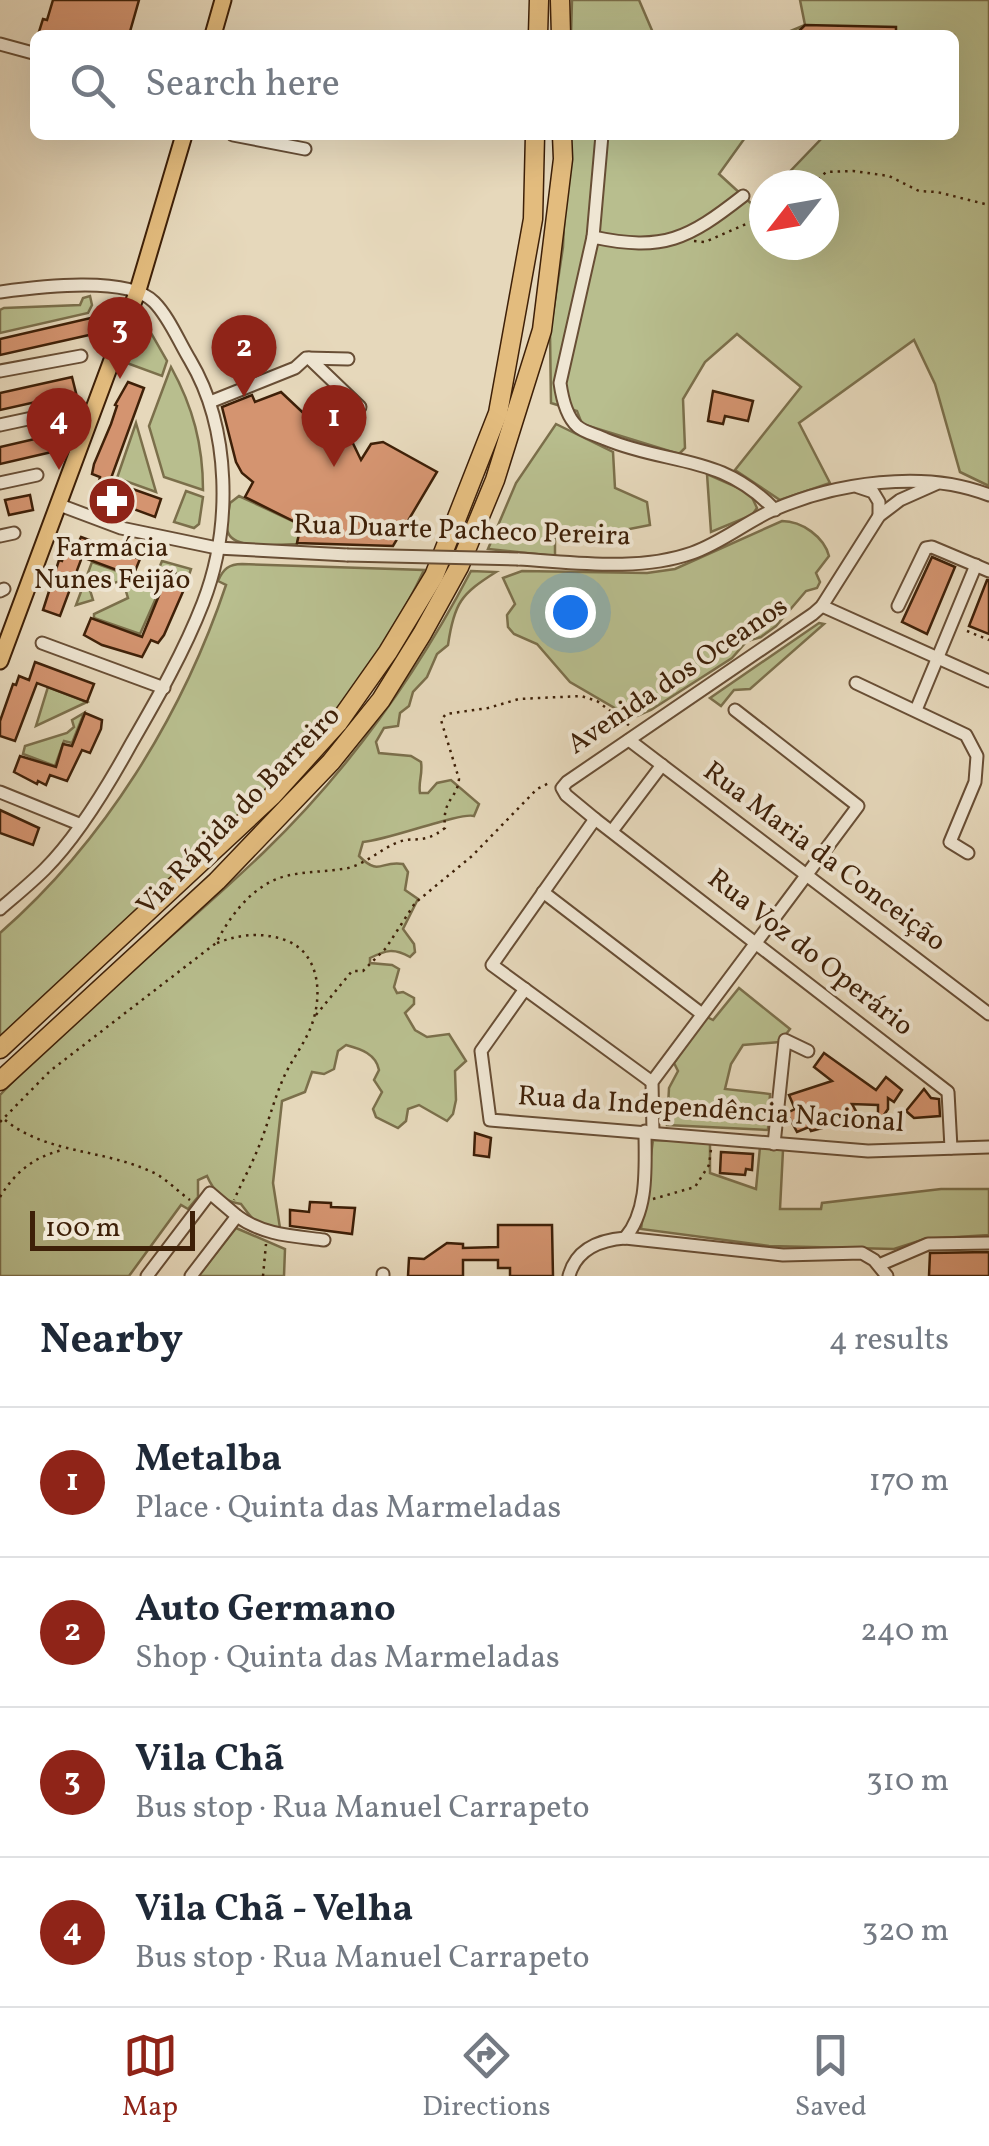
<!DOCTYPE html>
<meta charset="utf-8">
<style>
body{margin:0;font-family:Vollkorn,serif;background:#f6f6f7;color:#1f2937}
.compass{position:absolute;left:749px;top:170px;width:90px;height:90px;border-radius:50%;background:#fff;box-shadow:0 10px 40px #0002;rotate:239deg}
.scale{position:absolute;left:30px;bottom:25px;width:165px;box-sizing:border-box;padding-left:10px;border:5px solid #3e2008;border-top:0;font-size:28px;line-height:35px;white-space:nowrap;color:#3e2008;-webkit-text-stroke:8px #efe6d3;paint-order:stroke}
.you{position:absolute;left:570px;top:612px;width:35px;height:35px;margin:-25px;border:8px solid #fff;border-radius:50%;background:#1a73e8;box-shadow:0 0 0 15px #1a73e833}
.badge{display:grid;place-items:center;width:65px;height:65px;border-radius:50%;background:#8f2418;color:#fff;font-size:32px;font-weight:700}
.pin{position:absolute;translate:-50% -82px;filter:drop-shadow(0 2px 5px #0008)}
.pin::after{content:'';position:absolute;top:52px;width:35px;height:30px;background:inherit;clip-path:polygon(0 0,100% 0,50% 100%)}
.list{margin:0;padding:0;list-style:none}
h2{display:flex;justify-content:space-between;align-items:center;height:130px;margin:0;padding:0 40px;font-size:42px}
h2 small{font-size:32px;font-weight:400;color:#747a83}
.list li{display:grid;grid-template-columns:65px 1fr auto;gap:30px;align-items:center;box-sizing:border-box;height:150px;padding:0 40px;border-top:2px solid #e0e1e3}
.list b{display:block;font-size:38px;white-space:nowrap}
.list p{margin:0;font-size:32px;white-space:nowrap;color:#747a83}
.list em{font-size:32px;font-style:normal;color:#747a83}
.icon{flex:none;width:55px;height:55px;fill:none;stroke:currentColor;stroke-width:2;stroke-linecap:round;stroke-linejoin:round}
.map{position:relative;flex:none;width:989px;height:1276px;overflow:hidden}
.search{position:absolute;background:#fff;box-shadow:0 10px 40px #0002;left:30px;right:30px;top:30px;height:110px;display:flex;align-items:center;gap:25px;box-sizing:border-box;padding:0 35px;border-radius:15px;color:#747a83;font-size:38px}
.sheet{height:730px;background:#fff}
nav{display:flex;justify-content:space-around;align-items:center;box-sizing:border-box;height:140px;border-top:2px solid #e0e1e3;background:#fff;font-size:28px;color:#747a83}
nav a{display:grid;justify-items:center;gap:5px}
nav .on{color:#8f2418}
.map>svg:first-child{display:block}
</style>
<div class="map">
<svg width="989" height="1276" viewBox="0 0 989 1276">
<rect width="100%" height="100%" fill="#e6d8bb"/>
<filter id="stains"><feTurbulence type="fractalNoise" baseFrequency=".002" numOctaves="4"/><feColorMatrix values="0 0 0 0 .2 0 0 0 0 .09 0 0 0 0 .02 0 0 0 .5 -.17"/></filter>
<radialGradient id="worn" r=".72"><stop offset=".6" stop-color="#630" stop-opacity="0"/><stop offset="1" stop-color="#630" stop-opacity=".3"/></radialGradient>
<!-- green -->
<g fill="#b8be8e" stroke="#7b6f4b" stroke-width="2.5">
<polygon points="572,0 639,0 654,35 571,35"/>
<polygon points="800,0 989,0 989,486 960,472 935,384 914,340 799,423 830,483 780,500 735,470 801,387 737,334 705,362 683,399 685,448 679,454 582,424 577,411 551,403 550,333 563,247 568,135 747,135 719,174 755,207 764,198 764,245 824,245 824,185 777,185 825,135 954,135 954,35 890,35 806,25 795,35 781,35 805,25"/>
<polygon points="90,296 92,305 88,313 0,333 0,310 4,308 80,305 83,298"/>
<polygon points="143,330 151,333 167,361 162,376 124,362 134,335"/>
<path d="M171 367C193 407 203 445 203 490L164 477 149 426Z"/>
<polygon points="136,423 156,492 117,478"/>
<polygon points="556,424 613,452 615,488 647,502 650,525 609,533 555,530 555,556 488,549 516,483"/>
<polygon points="707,474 750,493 757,508 752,515 711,532"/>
<polygon points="186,491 203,497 199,524 194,528 174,522"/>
<path d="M239 496 301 525 297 544C280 544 230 552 227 529 226 521 229 510 230 503Z"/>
<path d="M782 521C802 521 824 537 829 556L816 573 820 582 817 588 806 591 776 626 761 637 747 641 732 658 651 710 632 718 570 682 537 644 514 634 508 627 507 615 515 604 503 578 522 571 647 573 675 569Z"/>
<polygon points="162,561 191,569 188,578 168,571 140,634 94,618 94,614 128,598 125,588 144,581 153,583"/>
<polygon points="92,562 134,577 90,590 93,600 76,605"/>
<path d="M242 564 424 570C383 658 320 734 254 804L0 1037V933C104 842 182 716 226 585L218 581C223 569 229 564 242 564Z"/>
<path d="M471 571 496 572C461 594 454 603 448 645L437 654 427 677 413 692 409 706 400 713 398 726 384 728 376 742 379 753 411 756 421 762C423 774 418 782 420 793H428L437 783 451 780 479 804 474 816C460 812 389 840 363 842L359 856C380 877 380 860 403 864L408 872 405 890 418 899 403 929 414 944 415 952 410 957C394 948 386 950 370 958V963L392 965 399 969 394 987 397 993 403 992 414 998V1004L405 1013 415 1030 427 1037 449 1034 466 1061 455 1071 456 1100 453 1114 447 1121 419 1105 408 1109 406 1121 398 1128 376 1117 373 1109 382 1092 374 1080 379 1070C376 1054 361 1049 346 1045L338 1051 334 1069 324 1074 312 1072 305 1092 282 1101 273 1183 280 1228C257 1228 253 1220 241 1204 223 1201 214 1192 207 1176L198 1180V1197L188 1209 181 1205 129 1276H0V1095C82 1008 178 935 264 852 349 770 416 676 471 571Z"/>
<polygon points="819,623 824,624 750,689 734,690 721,706 710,698"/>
<polygon points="48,687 87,702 36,726"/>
<polygon points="84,713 72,743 64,741 55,766 23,754 25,746 67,733 74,727 72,720"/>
<polygon points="739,988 790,1029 780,1042 743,1045 731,1064 725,1089 770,1094 768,1130 667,1125 669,1088 678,1071 674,1063 705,1016 713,1020"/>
<polygon points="653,1140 710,1142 710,1173 756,1189 760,1147 783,1150 780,1209 821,1209 822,1203 941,1189 989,1189 989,1235 925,1239 894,1249 769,1246 641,1229"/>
<polygon points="236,1228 285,1249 284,1276 198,1276"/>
</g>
<!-- building -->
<g fill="#d49470" stroke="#3e2008" stroke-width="2.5">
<polygon points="53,0 139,0 129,35 38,35 43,19 47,20"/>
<polygon points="805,25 896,27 896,35 795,35"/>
<polygon points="95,317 98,333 0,355 0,339"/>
<polygon points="72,377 76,393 0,410 0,393"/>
<polygon points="128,382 144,388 110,481 161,499 155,517 96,495 100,477 92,474 94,464 111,424 117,406 115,405"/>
<polygon points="713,391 753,401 748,421 725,416 723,424 708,421"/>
<polygon points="281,392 334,442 348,433 361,460 371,444 383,442 437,472 393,546 297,543 301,525 245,497 253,482 242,473 236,462 222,407 252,395 255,402"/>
<polygon points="52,435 56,451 0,464 0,447"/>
<polygon points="30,495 33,510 9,515 5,500"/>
<polygon points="81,537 140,559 133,576 82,557 60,616 43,610 59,560 62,561 65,551 73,554"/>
<polygon points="932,557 955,567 927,634 902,622"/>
<polygon points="169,571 186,578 183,586 185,587 164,635 158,643 151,640 142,657 102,645 84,635 91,618 142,637"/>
<polygon points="987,580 989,580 989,634 969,626"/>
<polygon points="35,662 94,684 87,702 37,683 15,741 0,736 0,721 13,684 16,685 19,676 29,680"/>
<polygon points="85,713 102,720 101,729 90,753 82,750 67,781 50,775 46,785 38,781 37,784 14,772 20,756 56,767 63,744 72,746"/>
<polygon points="0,810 39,828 33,845 0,833"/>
<polygon points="824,1053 876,1090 886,1077 902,1090 894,1102 888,1098 888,1109 878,1124 878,1105 852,1104 857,1113 826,1127 811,1131 809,1127 797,1132 787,1113 795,1109 789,1095 832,1081 814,1067"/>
<polygon points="924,1089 931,1098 939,1099 940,1116 914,1118 906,1111"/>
<polygon points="475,1133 491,1138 489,1157 474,1155"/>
<polygon points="721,1152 753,1154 752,1170 746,1169 745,1175 720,1173"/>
<polygon points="310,1202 331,1203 331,1207 355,1208 352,1234 290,1226 290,1210 309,1212"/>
<polygon points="498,1225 552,1225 553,1276 510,1276 510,1268 498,1268 498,1260 463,1260 463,1276 408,1276 409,1258 424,1259 447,1243 463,1244 463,1248 498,1247"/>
<polygon points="989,1252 989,1276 929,1276 930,1253"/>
</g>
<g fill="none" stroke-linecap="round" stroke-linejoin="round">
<!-- minor casing -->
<g stroke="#684e35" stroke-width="15">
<g id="minor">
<polyline points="0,44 33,53"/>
<polyline points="233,135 305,149"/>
<path d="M743 196C688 239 664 252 593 237L560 383C562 397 566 416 577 426 583 432 597 435 605 439 670 466 720 453 775 510"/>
<polyline points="593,237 602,135"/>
<path d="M0 292C36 287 128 275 154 302 169 317 179 342 190 360 231 429 232 528 203 603 184 652 157 699 131 744 109 784 77 837 45 869 31 883 15 896 0 909"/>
<polyline points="309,358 360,407"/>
<polyline points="0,371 81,356"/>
<polyline points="210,402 295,368 306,358 348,359"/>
<polyline points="0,425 65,411"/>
<polyline points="0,483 37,475"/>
<polyline points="936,484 900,500 879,516 822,606 813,614 567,782 562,788 566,795 595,819 948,1092 951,1148"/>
<polyline points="858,487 873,492 879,502 879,516"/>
<polyline points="57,504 121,528 217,548 347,555"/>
<polyline points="0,536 14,533"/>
<path d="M518 559C574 562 638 572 692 553 721 543 746 522 773 510 835 483 924 469 989 495"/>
<polyline points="0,591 4,589"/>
<polyline points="822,606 989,681"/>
<polyline points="898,606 926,548 932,547 989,571"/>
<polyline points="42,643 164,688"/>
<polyline points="856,683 966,735 977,756 975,782 950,842 968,853"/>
<polyline points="916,710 976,565"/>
<polyline points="629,740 989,1014"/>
<polyline points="0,792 79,824"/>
<polyline points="595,819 492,965 652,1082"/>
<polyline points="612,831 662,765"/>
<polyline points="543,892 702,1014"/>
<polyline points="525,989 481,1051 490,1120 868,1151 989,1147"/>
<polyline points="653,1132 652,1082 858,806 735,710"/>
<polyline points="774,1144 785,1040 808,1051"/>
<path d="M237 1216C263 1235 292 1236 324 1240"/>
<path d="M625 1238C649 1210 645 1166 645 1131"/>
<polyline points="879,1265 928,1244 989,1243"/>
<polyline points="147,1276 210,1193 237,1216 191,1276"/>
<polyline points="383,1276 383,1274"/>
<path d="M569 1276C576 1249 599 1240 625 1238L783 1255 862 1253 874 1260 887 1276"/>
</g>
</g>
<!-- major casing -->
<g stroke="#3e2008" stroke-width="19">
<g id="major">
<polyline points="213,35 223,0"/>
<polyline points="0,661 138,290 184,135"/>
</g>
</g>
<!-- highway casing -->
<g stroke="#3e2008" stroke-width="21">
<g id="highway">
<polyline points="560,0 561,35"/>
<polyline points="538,35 539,0"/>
<polyline points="0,1049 272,796 338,723 388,652 434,576 498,413 533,219 535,135"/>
<polyline points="0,1081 217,881 331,762 381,700 422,634 459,567 495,480 542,330 563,159 562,135"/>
</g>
</g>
<!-- path -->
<g stroke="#3e2008" stroke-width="2.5" stroke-dasharray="2.5 5" stroke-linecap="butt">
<polyline points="813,185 826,172 853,171 889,176 919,191 937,192 989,205"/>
<polyline points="694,241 705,242 764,216"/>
<polyline points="967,631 989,640"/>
<path d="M217 943C240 934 262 932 285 940 319 952 323 993 312 1024 305 1044 291 1060 283 1079 273 1102 267 1128 257 1151 250 1168 241 1184 234 1200"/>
<polyline points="316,1015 352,971 363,971 386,948 415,903 472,856 537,789 551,782"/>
<path d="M5 1120C47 1154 103 1149 152 1172 166 1178 177 1191 190 1200"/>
<path d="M0 1122 50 1071 216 943C231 914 254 884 286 876 306 871 328 872 348 868 365 864 380 850 396 843 414 835 422 846 445 828 442 798 457 800 459 779L441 720 446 714 488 708 519 699 581 696 597 701 630 726"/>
<path d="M0 1197C15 1172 35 1156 63 1150"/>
<polyline points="653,1199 695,1187 709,1165 711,1149"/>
<polyline points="263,1276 266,1244"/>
</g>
<!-- minor -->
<use href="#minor" stroke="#efe6d3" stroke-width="11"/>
<!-- major -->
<use href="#major" stroke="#e3bc7e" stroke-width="15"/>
<!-- highway -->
<use href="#highway" stroke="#e3bc7e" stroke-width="18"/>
<!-- minor-bridge casing -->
<g stroke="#684e35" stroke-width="15" stroke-linecap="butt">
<polyline id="minor-bridge" points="347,555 518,559"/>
</g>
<!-- minor-bridge -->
<use href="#minor-bridge" stroke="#efe6d3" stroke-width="11"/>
</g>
<!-- icons -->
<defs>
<g id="pharmacy-disc" transform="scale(2.5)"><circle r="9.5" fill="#8f2418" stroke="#efe6d3"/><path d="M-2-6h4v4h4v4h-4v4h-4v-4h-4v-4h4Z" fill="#fff"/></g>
</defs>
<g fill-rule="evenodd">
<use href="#pharmacy-disc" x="112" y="501"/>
</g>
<g text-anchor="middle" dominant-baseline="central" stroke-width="8" stroke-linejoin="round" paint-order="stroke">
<!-- street labels -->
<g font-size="28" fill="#3e2008" stroke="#efe6d3">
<text transform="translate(462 531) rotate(2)">Rua Duarte Pacheco Pereira</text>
<text transform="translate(678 676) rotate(-34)">Avenida dos Oceanos</text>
<text transform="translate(239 811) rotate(-46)">Via Rápida do Barreiro</text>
<text transform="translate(824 857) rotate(37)">Rua Maria da Conceição</text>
<text transform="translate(810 953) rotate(38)">Rua Voz do Operário</text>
<text transform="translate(711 1110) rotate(4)">Rua da Independência Nacional</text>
</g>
<!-- poi labels -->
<g font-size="28" fill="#3e2008" stroke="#efe6d3">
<text x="112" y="548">Farmácia<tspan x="112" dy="32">Nunes Feijão</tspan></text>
</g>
</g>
<rect width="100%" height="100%" filter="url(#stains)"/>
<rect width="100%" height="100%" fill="url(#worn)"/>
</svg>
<svg class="compass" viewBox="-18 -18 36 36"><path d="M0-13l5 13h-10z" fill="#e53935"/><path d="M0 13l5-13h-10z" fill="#747a83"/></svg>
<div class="scale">100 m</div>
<div class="you"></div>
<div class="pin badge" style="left:334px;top:467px">1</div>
<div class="pin badge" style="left:244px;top:397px">2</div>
<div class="pin badge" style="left:120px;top:379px">3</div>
<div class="pin badge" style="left:59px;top:470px">4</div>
<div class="search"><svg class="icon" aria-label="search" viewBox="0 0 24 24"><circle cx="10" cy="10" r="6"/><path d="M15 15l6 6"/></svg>Search here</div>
</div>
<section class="sheet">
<h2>Nearby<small>4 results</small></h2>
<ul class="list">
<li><span class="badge">1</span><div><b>Metalba</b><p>Place · Quinta das Marmeladas</p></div><em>170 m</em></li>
<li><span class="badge">2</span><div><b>Auto Germano</b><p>Shop · Quinta das Marmeladas</p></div><em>240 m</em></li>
<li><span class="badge">3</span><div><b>Vila Chã</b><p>Bus stop · Rua Manuel Carrapeto</p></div><em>310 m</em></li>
<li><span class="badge">4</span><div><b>Vila Chã - Velha</b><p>Bus stop · Rua Manuel Carrapeto</p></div><em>320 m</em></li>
</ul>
</section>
<nav>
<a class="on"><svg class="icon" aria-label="map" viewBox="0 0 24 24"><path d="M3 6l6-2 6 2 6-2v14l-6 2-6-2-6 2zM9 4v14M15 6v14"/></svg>Map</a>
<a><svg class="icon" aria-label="directions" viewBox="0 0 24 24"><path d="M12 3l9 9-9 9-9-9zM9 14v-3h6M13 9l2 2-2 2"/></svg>Directions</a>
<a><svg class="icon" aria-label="saved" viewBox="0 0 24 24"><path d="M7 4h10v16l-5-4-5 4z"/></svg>Saved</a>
</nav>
